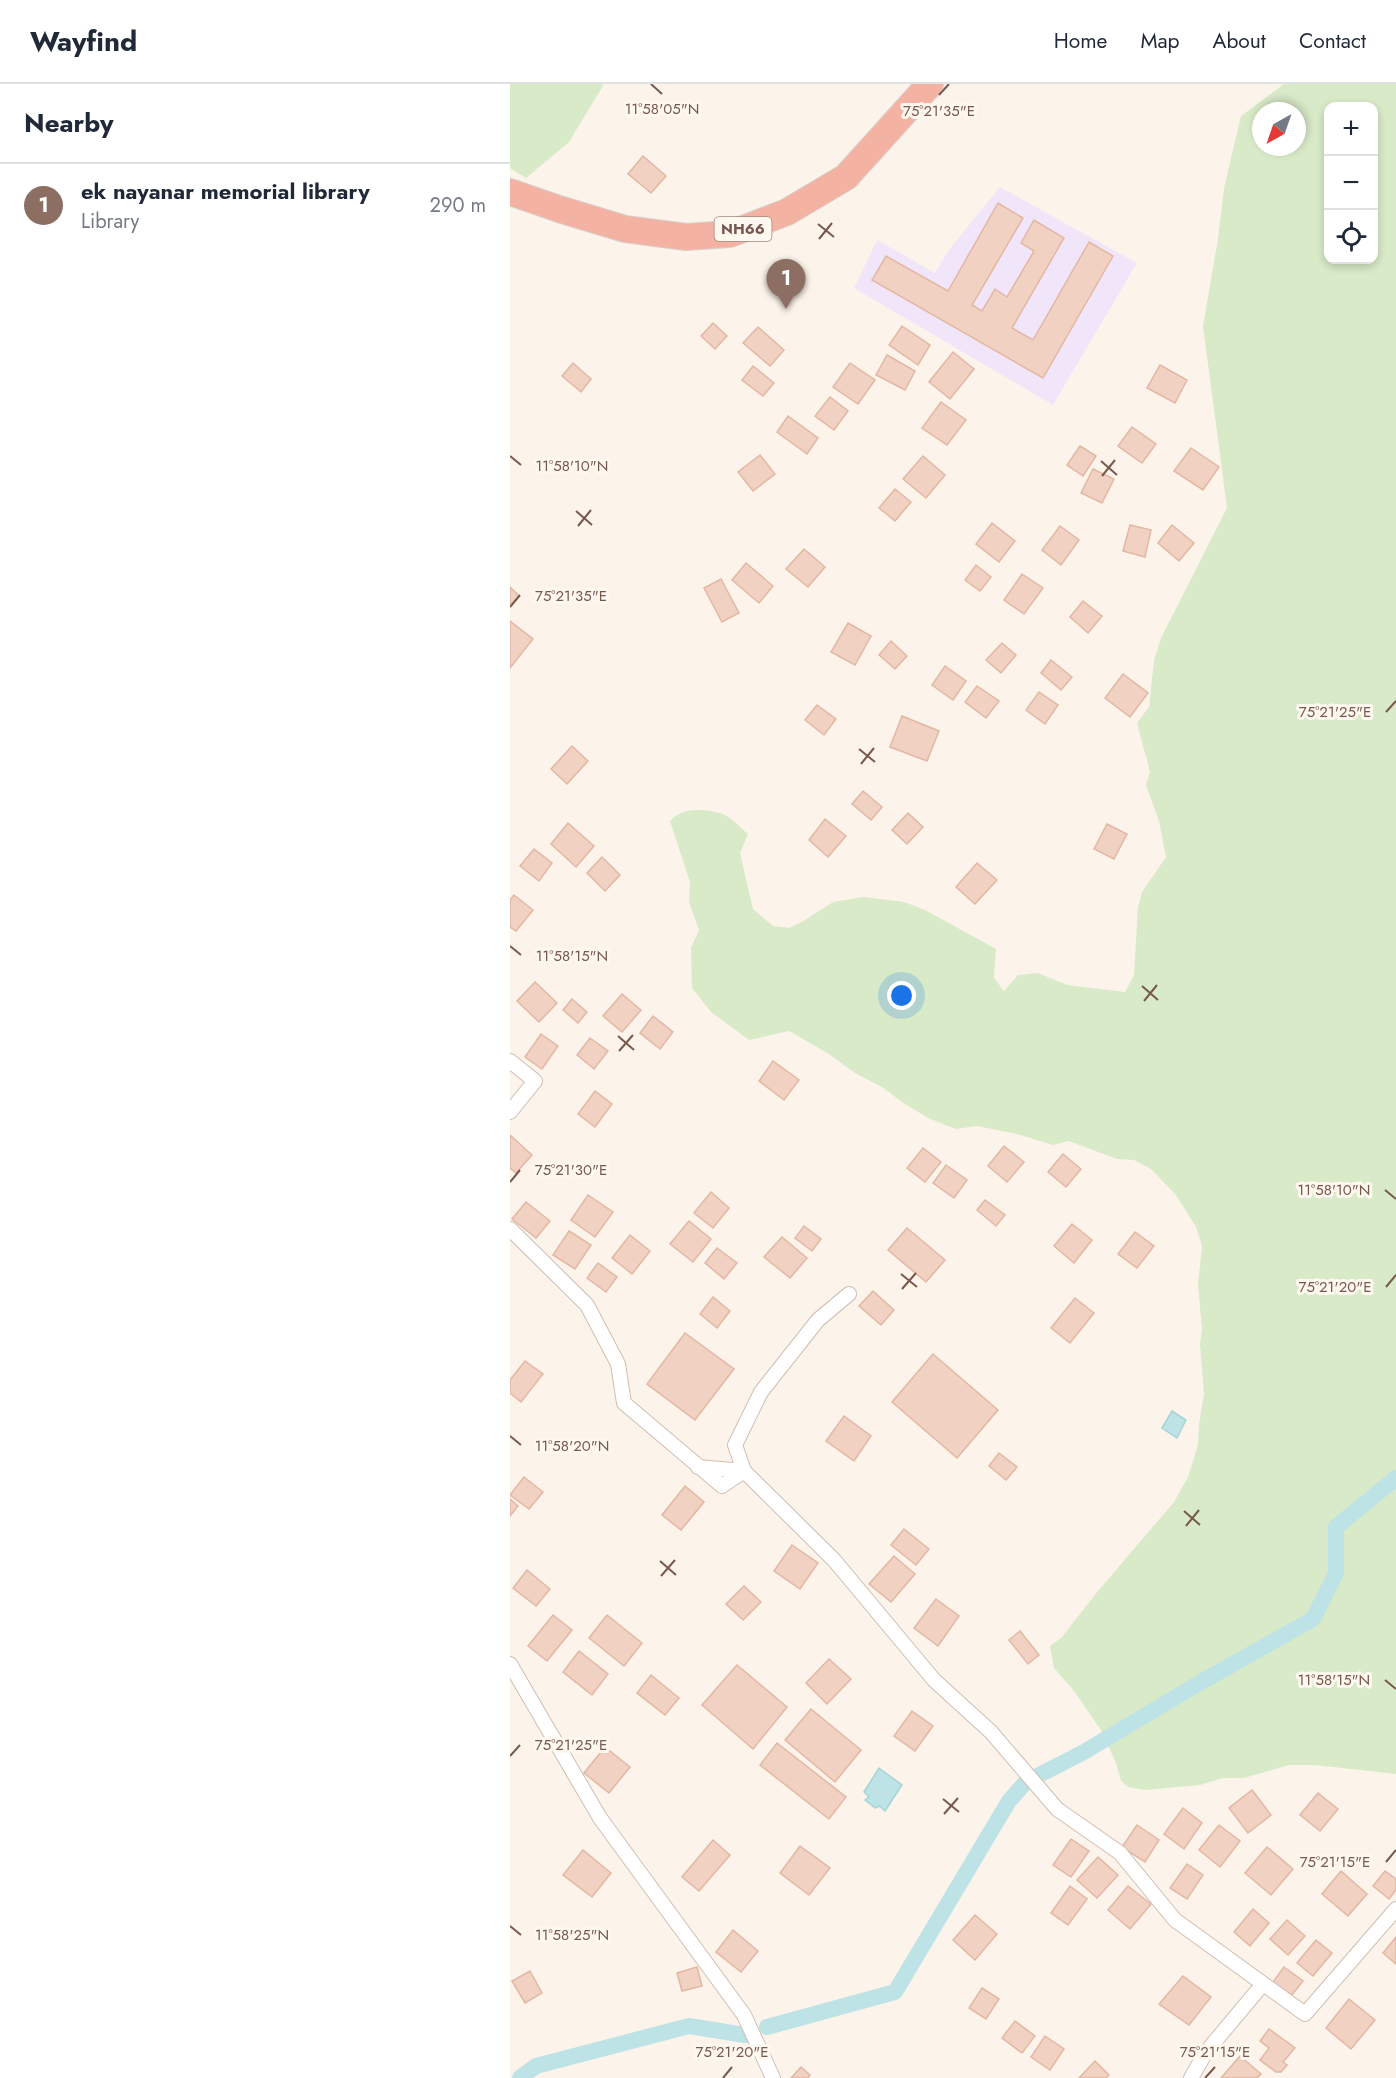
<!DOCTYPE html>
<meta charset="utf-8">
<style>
body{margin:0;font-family:Jost,sans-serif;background:#f2f2f3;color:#1f2937}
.controls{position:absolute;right:18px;top:18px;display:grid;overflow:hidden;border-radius:12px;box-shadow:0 3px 9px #0003}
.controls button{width:54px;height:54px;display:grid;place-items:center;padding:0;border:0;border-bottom:2px solid #e0e1e3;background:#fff;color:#1f2937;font:30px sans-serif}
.compass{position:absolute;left:742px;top:18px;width:54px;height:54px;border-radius:50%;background:#fff;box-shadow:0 3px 9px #0003;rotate:220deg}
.you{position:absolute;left:392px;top:912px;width:21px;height:21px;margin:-15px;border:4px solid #fff;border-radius:50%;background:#1a73e8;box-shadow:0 0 0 9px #1a73e833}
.badge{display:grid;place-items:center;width:39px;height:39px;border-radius:50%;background:#e26853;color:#fff;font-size:20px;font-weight:700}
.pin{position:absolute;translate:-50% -50px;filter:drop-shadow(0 2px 3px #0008)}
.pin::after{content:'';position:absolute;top:32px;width:21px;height:18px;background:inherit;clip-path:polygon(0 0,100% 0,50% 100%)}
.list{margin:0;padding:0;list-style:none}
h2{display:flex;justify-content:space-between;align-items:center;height:78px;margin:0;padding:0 24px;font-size:26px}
h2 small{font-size:20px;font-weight:400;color:#747a83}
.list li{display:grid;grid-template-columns:39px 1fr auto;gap:18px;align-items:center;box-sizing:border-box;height:84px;padding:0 24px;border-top:2px solid #e0e1e3}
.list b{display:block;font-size:22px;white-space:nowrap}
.list p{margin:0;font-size:20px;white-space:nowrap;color:#747a83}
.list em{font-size:20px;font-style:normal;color:#747a83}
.icon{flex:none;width:33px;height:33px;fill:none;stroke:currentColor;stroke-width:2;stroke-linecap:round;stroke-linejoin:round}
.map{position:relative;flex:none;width:886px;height:1994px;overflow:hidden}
header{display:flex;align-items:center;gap:36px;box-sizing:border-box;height:84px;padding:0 30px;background:#fff;border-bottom:2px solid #e0e1e3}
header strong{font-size:28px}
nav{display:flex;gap:33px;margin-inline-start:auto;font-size:21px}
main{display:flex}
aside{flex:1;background:#fff}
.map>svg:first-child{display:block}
</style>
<header>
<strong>Wayfind</strong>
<nav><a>Home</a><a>Map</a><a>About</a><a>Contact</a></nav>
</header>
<main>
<aside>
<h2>Nearby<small></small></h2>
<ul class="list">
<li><span class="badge" style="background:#8d6e63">1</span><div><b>ek nayanar memorial library</b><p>Library</p></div><em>290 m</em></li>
</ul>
</aside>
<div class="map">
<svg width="886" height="1994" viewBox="0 0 886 1994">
<rect width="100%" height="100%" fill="#fcf4ea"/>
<!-- education -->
<polygon fill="#f1e6f9" points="490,103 627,179 543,321 344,204 367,156 425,189 438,167"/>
<!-- green -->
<g fill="#d8eac8" fill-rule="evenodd">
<polygon points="0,0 94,0 59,58 16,94 0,84"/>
<path d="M774 0H886V1690L805 1681H779L734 1694H713L690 1701 635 1706 618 1703 611 1697 606 1679 591 1646 564 1607 544 1584 540 1562 551 1554 588 1507 664 1418 678 1393 688 1361 689 1340 694 1310 690 1260 692 1246 688 1201 692 1162 686 1143 666 1111 641 1085 624 1076 607 1075 559 1057 543 1061 507 1050 467 1042 446 1045 418 1034 392 1018 372 1003 345 989 319 970 279 947 239 956 201 928 182 904 181 864 189 846 179 818 180 798 160 737C173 722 199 725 215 731 223 735 231 744 238 750L230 769 243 825 263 842 279 844 292 838 323 818 354 813 394 818 415 826 486 865 484 894 494 907 508 891 528 889 557 901 615 908 624 891 628 823 632 808 656 773 649 737 636 701 640 688 627 639 639 623 644 576 651 554 717 424 693 242 708 155 714 104 731 32ZM864 22V176H818V22ZM751 27H787V63H751Z"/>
</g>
<!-- water -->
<g fill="#bee3e6" stroke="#a5d4d8" stroke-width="1.5">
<polygon points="662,1327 676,1336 667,1354 652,1344"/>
<polygon points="369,1684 392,1701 375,1727 370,1722 365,1724 355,1716 359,1713 354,1708"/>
</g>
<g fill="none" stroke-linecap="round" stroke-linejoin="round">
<!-- stream -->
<polyline stroke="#a5d4d8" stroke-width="5" points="533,1689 557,1678"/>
<!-- canal -->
<g stroke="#bee3e6" stroke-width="16">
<polyline points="527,1692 574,1668 691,1598 803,1535 826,1489 826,1443 886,1394"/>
<polyline points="257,1943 385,1908 499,1717 515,1699"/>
<polyline points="10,1994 26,1982 179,1942 235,1951"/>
</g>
</g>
<!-- building -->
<g fill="#f1d1c2" stroke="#e3b7a3" stroke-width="1.5">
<polygon points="133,72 156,92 141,109 118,90"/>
<polygon points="488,119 513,134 462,221 472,227 485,205 497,213 524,167 511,159 524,136 554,154 502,244 523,256 579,158 603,172 533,294 362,196 376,172 438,207"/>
<polygon points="203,239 217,252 205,265 191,252"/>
<polygon points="392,242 420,261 408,281 379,261"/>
<polygon points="248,243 274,266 260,282 233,259"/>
<polygon points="443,268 464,285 440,315 419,298"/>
<polygon points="377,271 405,287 395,306 366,291"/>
<polygon points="63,279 81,295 71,308 52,292"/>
<polygon points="340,279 365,296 348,320 323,303"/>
<polygon points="650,281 677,296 665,319 637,304"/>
<polygon points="243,282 264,299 253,312 232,296"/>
<polygon points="320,313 338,327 324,346 305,332"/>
<polygon points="431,318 456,336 437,361 412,344"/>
<polygon points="278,332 308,354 297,370 267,348"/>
<polygon points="622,343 646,360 632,379 608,362"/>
<polygon points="570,362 586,372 573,392 557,381"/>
<polygon points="681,364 709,383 693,406 664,387"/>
<polygon points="250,371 265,390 243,407 228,388"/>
<polygon points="413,372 435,391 416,414 393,395"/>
<polygon points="583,385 604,395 592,419 571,409"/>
<polygon points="385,405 401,418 385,437 369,424"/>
<polygon points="482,439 505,457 489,478 466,460"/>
<polygon points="620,441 641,446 635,473 613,467"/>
<polygon points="662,441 684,459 669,477 648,459"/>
<polygon points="550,442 569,456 551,481 532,466"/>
<polygon points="294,465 315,483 298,503 276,485"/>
<polygon points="236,479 263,502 249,519 222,496"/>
<polygon points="466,481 481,493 470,507 455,496"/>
<polygon points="512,490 533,504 514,530 494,516"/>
<polygon points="211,495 229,529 212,538 194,504"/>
<polygon points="0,503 9,512 0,521"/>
<polygon points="573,517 592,532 578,549 560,533"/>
<polygon points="0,537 23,555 0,584"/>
<polygon points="338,539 361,552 345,581 321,568"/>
<polygon points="381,557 397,572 385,585 369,571"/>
<polygon points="492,559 506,571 491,589 476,576"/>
<polygon points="541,576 562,593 551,606 531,589"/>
<polygon points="435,582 456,597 443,616 422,601"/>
<polygon points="613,590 638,609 620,633 595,614"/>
<polygon points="467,602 489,617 476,634 455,618"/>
<polygon points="529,608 548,621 535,640 516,626"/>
<polygon points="307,621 326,635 314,651 295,636"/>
<polygon points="392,632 429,647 417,677 380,663"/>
<polygon points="62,662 78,677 57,700 41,685"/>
<polygon points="353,707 372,723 361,736 342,720"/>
<polygon points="398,729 413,743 397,760 382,746"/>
<polygon points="315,735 336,752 318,773 299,756"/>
<polygon points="58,739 84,762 66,783 41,760"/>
<polygon points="597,740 617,750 604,775 584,765"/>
<polygon points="24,765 42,779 29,797 10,782"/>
<polygon points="92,773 110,791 95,807 77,789"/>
<polygon points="467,779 487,796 465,820 446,803"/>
<polygon points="4,811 23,826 6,847 0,843 0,816"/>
<polygon points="25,898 47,919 29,938 7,917"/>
<polygon points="112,910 131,926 112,948 93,932"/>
<polygon points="62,915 77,928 68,939 53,926"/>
<polygon points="143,932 163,948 150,965 130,949"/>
<polygon points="31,950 48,962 32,985 15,973"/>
<polygon points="80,954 98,967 84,985 67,971"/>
<polygon points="263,977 289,996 274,1016 249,997"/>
<polygon points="85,1007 102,1020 85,1043 68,1030"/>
<polygon points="0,1051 22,1071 6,1089 0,1084"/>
<polygon points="494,1062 514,1078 497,1098 478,1082"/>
<polygon points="413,1064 431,1078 415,1098 397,1084"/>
<polygon points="553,1070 571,1085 556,1103 538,1088"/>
<polygon points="436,1081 457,1096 444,1114 423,1099"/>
<polygon points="201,1108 219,1124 203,1144 184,1129"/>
<polygon points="78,1111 103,1128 85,1153 61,1136"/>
<polygon points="475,1116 495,1131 486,1142 467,1126"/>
<polygon points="16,1118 40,1137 26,1154 2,1135"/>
<polygon points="179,1137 201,1155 183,1178 160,1160"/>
<polygon points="562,1140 582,1156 564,1179 544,1162"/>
<polygon points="294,1142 311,1155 302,1167 285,1154"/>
<polygon points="397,1144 435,1176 416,1198 378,1166"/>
<polygon points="59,1147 81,1161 65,1185 43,1171"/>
<polygon points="625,1148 644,1162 627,1184 608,1170"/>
<polygon points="120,1151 140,1167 122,1190 102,1174"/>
<polygon points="272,1153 297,1174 280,1194 254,1173"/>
<polygon points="207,1164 227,1179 214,1195 195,1179"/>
<polygon points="88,1179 107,1193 96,1208 77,1194"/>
<polygon points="363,1207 384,1226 371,1241 349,1222"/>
<polygon points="203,1213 220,1227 207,1244 190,1230"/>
<polygon points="565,1214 584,1229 560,1259 541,1244"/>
<polygon points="175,1249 224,1285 185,1336 137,1300"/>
<polygon points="423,1270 488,1326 447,1374 382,1318"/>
<polygon points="15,1277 33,1290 11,1318 0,1309 0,1296"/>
<polygon points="334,1332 361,1352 344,1377 316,1357"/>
<polygon points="489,1369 507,1383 496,1396 479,1382"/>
<polygon points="14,1393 33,1408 19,1425 0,1411"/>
<polygon points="175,1402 194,1418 171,1446 152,1431"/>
<polygon points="0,1415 8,1422 0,1432"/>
<polygon points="394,1445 419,1465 406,1481 381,1461"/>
<polygon points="282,1461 308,1479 290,1505 264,1487"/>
<polygon points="384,1472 405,1490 381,1518 359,1500"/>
<polygon points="17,1486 40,1505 26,1522 3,1504"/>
<polygon points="234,1502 251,1518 233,1536 216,1520"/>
<polygon points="426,1515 449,1532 428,1562 404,1544"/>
<polygon points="43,1531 62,1546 37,1577 18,1562"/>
<polygon points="97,1531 132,1559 114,1582 79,1554"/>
<polygon points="510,1547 529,1571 518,1580 499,1556"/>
<polygon points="69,1567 98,1590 82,1611 53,1588"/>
<polygon points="319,1575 341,1595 317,1620 296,1599"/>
<polygon points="227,1581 277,1623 243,1665 192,1621"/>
<polygon points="141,1591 169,1614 155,1631 127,1609"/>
<polygon points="301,1625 351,1666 325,1698 275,1656"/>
<polygon points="402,1627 423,1642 405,1667 384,1652"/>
<polygon points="267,1659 336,1713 319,1735 250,1681"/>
<polygon points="95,1663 120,1683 99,1709 74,1689"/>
<polygon points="742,1706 761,1731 738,1749 719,1724"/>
<polygon points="808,1709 828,1725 810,1747 790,1731"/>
<polygon points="673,1724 692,1739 674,1765 654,1750"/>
<polygon points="627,1741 649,1756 635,1778 612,1763"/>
<polygon points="709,1741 730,1757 710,1783 689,1766"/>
<polygon points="561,1755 579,1767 561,1793 543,1781"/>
<polygon points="203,1756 220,1771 189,1807 172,1793"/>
<polygon points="290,1762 320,1784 299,1811 270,1789"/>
<polygon points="757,1763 783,1785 761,1811 735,1789"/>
<polygon points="73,1766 101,1789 82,1813 53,1791"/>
<polygon points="588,1773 608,1791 587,1814 567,1796"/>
<polygon points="677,1780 693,1791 677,1815 660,1804"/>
<polygon points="831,1787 857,1810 838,1832 812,1810"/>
<polygon points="875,1787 886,1795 886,1806 879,1815 863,1802"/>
<polygon points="560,1802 577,1815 558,1841 541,1829"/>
<polygon points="618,1802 641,1820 620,1845 598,1826"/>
<polygon points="743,1825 759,1839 740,1862 724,1848"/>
<polygon points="465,1831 487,1850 465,1876 443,1856"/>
<polygon points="777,1836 795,1852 778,1871 760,1855"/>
<polygon points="223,1846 248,1867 231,1888 206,1868"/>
<polygon points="886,1853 886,1880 873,1869"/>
<polygon points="806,1856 822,1869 803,1892 787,1879"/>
<polygon points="187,1883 192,1902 172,1907 167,1889"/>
<polygon points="774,1883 793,1897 781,1912 763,1898"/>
<polygon points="20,1887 32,1909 15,1919 2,1897"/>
<polygon points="673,1892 701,1913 679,1941 649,1920"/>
<polygon points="472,1904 489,1915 476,1935 459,1924"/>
<polygon points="839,1915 865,1936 841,1965 816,1944"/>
<polygon points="505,1937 525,1952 512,1969 492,1954"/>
<polygon points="759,1945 785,1964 773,1978 777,1981 771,1988 766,1988 750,1976 759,1964 750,1957"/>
<polygon points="535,1952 554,1965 540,1986 521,1973"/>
<polygon points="730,1972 751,1990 747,1994 711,1994"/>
<polygon points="585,1977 599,1991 596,1994 569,1994"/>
<polygon points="291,1983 300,1991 298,1994 281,1994"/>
</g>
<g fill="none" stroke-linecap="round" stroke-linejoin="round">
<!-- street casing -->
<g stroke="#d1bdb2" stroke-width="16">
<g id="street">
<polyline points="0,977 25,997 0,1028"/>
<polyline points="0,1145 77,1221 108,1280 114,1319 212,1402 234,1387 324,1476 424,1596 481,1648 547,1725 610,1769 665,1836 795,1930 886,1825"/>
<polyline points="188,1383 234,1387 225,1361 251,1308 308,1236 339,1210"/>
<polyline points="0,1580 90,1734 234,1931 263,1994"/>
<polyline points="681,1994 696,1968 753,1900"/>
</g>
</g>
<!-- highway casing -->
<g stroke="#d9d1cd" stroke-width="28">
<polyline id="highway" points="0,108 49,125 115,145 176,153 220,150 277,128 336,93 420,0"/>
</g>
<!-- street -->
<use href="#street" stroke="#fff" stroke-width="14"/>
<!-- highway -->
<use href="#highway" stroke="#f4b2a3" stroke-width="26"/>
</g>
<!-- ticks -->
<path fill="none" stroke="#77594d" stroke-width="2" d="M141 0 152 10M429 11 439 0M308 140 324 153M309 155 322 139M0 372 11 381M591 377 607 391M592 392 605 376M66 427 82 441M68 442 81 426M0 523 10 511M876 628 886 617M349 665 365 678M351 680 364 664M0 862 11 871M632 902 648 916M634 917 647 901M108 952 124 966M109 967 123 951M0 1098 10 1086M875 1106 886 1115M391 1190 407 1203M876 1203 886 1191M392 1205 406 1189M0 1352 11 1361M674 1427 690 1441M676 1442 689 1426M150 1477 166 1491M151 1492 165 1476M875 1596 886 1605M0 1672 10 1661M433 1715 449 1728M434 1730 448 1714M876 1778 886 1766M0 1842 11 1851M213 1994 222 1983M695 1994 705 1983"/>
<g text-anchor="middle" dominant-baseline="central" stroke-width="6" stroke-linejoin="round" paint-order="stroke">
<!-- shield labels -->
<rect fill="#fff8f1" stroke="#a0897e" stroke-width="1.5" x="204.5" y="133" width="57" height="24" rx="4.5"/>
<g font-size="15" font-weight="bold" fill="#77594d">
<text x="233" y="145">NH66</text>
</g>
</g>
<g font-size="15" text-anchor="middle" fill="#77594d" stroke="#fff8f1" stroke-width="6" stroke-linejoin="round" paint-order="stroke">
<text x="152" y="30">11°58'05"N</text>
<text x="429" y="32">75°21'35"E</text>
<text x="62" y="387">11°58'10"N</text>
<text x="61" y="517">75°21'35"E</text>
<text x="825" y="633">75°21'25"E</text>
<text x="62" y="877">11°58'15"N</text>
<text x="61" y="1091">75°21'30"E</text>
<text x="824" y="1111">11°58'10"N</text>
<text x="825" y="1208">75°21'20"E</text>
<text x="62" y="1367">11°58'20"N</text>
<text x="824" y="1601">11°58'15"N</text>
<text x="61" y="1666">75°21'25"E</text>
<text x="825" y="1783">75°21'15"E</text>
<text x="62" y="1856">11°58'25"N</text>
<text x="222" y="1973">75°21'20"E</text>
<text x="705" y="1973">75°21'15"E</text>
</g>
</svg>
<div class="controls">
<button>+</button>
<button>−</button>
<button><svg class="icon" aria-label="locate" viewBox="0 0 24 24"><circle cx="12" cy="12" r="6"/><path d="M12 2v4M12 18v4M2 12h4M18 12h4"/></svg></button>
</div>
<svg class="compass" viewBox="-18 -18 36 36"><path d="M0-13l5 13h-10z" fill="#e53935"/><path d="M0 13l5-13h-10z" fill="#747a83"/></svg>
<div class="you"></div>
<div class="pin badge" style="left:276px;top:225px;background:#8d6e63">1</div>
</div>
</main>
